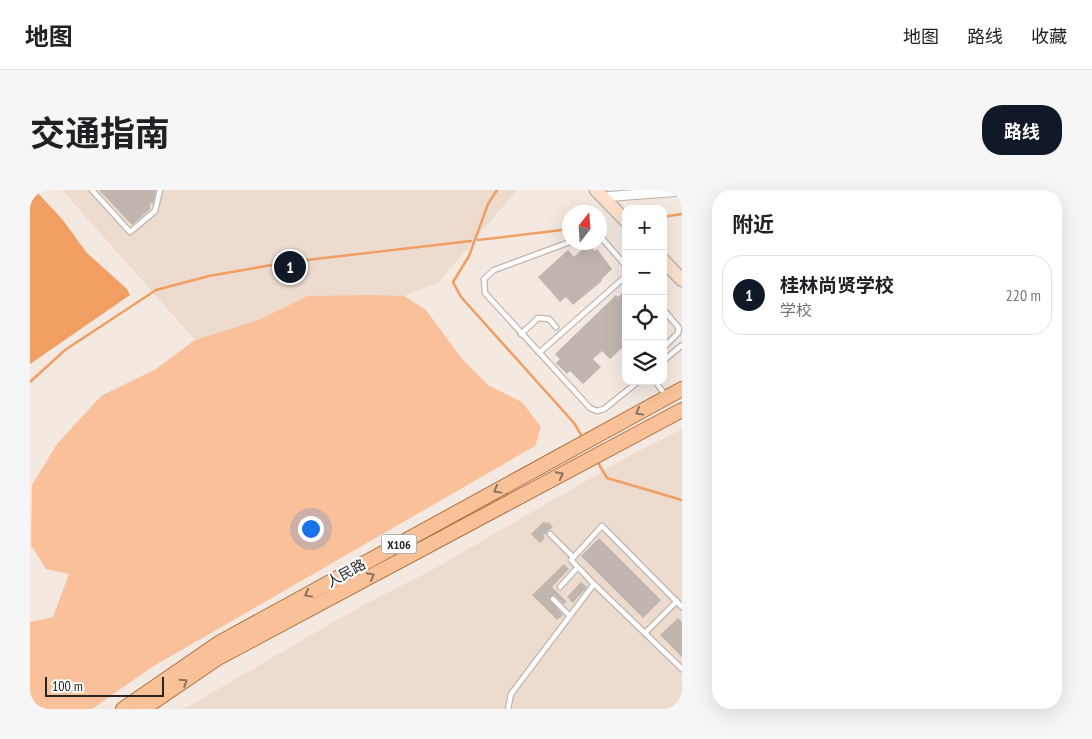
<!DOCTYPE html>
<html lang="zh">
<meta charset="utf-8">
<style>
body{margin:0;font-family:"PT Sans Narrow","Noto Sans SC",sans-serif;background:#f6f6f6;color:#202124}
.controls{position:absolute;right:15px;top:15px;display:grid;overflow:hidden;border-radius:10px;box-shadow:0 5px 20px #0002}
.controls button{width:45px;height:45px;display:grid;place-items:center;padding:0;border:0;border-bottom:1px solid #e0e0e0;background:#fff;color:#202124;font:25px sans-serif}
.compass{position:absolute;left:532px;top:15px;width:45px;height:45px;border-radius:50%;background:#fff;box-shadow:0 5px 20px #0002;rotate:17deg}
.scale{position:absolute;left:15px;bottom:12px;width:119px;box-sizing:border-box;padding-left:5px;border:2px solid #282421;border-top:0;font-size:14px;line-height:18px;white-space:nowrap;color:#282421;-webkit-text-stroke:4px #fff;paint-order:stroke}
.you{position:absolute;left:280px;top:338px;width:18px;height:18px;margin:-12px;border:4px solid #fff;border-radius:50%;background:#1a73e8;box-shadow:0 0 0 8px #1a73e833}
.badge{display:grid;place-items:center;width:32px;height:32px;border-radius:50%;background:#111827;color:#fff;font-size:16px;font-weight:700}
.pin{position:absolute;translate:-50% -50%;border:2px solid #fff;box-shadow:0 1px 5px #0006}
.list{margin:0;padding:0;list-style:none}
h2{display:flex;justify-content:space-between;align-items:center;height:65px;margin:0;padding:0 20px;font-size:21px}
h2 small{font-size:16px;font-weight:400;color:#757577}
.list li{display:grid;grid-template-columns:32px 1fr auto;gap:15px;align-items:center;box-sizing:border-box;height:80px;margin:0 10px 10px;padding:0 10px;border:1px solid #e0e0e0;border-radius:20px}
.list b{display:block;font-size:19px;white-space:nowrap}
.list p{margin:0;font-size:16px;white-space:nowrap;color:#757577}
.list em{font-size:16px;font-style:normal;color:#757577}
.icon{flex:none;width:28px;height:28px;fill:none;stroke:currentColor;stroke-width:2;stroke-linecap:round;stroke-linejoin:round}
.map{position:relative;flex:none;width:652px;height:519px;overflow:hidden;border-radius:20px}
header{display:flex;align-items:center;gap:30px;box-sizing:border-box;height:70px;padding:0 25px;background:#fff;border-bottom:1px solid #e0e0e0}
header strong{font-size:24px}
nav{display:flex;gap:28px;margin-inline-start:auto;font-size:18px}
.intro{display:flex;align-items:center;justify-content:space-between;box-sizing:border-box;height:120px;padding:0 30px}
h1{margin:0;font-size:35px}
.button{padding:12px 22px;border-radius:20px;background:#111827;color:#fff;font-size:18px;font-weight:700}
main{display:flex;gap:30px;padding:0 30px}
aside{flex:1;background:#fff;border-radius:20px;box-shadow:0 5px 20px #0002}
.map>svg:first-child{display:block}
</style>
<header>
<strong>地图</strong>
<nav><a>地图</a><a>路线</a><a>收藏</a></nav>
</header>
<div class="intro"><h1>交通指南</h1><a class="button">路线</a></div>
<main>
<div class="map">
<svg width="652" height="519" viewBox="0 0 652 519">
<rect width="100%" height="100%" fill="#f4e9e1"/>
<!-- built -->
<g fill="#eddbce">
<polygon points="32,0 487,0 408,93 374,106 278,106 228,130 165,150"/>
<polygon points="652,239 652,519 154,519 333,415 402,380 599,266"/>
</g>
<!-- green -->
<polygon fill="#f9c099" points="340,105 374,106 396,120 432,169 458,195 492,212 511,237 505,256 122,477 62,519 0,519 0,432 23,427 39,384 16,379 1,355 2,295 27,254 71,206 126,179 165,150 228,130 278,106"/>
<!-- water -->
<polygon fill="#f19e62" points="0,0 5,0 32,29 57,63 97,99 100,105 0,174"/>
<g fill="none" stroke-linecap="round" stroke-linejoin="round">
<!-- stream -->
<g stroke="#f19e62" stroke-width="2.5">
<polyline points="467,0 458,14 439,66 423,92 431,107 544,233 553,248"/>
<polyline points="633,27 652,24"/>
<polyline points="448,50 540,39"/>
<polyline points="0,192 35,160 126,100 179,86 259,72 441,51"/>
<polyline points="567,271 577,288 652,310"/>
</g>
</g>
<!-- building -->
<g fill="#c1b6af">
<polygon points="69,0 126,0 123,14 120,13 120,19 102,35"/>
<polygon points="558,54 565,61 567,59 582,79 571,90 572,91 543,115 536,107 530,112 508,87 538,60 544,67"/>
<polygon points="596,100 596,145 591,149 596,154 580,169 572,161 563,169 571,177 553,194 540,181 537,184 526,173 530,169 525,164 586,105 588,107"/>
<polygon points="514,331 516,334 518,332 523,337 517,342 513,346 515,348 510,353 501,344"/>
<polygon points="569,348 631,410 613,428 551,366"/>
<polygon points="534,374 539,379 522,397 537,412 534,414 524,405 519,408 533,425 527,430 502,405"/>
<polygon points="551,392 557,397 543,413 537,407"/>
<polygon points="648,428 652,432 652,467 630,445"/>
</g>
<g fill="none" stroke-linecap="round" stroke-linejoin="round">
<!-- service casing -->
<g stroke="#c0b5ae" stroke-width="7">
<g id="service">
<polyline points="62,0 100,42 125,21 130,0"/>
<polyline points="570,46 596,76"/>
<polyline points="540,52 464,80 454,89 455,103 560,218 567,221 574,219 609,191"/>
<polyline points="633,119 649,138 648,143 636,155"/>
<polyline points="491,144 508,128 519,129 526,137"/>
<polyline points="509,163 596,86"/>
<polyline points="633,171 651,156"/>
<polyline points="625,191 636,206"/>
<polyline points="520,344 543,367"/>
<polyline points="564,394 541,370 572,336 652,417"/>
<polyline points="530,397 547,378"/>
<polyline points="523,409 539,425"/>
<polyline points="615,443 647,411"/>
<polyline points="478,519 481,504 564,394 652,479"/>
</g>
</g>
<!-- minor casing -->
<g stroke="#c0b5ae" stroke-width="11">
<polyline id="minor" points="572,7 652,1"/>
</g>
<!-- secondary casing -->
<g stroke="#c0b5ae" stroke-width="15">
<g id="secondary">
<polyline points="566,0 596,31"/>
<polyline points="633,70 652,90"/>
</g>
</g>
<!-- primary casing -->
<g stroke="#ad6f40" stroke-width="16">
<g id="primary">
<polyline points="93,519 189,453 652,199"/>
<polyline points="113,519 188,468 652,220"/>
</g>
</g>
<!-- service -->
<use href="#service" stroke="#fff" stroke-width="4.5"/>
<!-- minor -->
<use href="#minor" stroke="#fff" stroke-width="9"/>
<!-- secondary -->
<use href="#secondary" stroke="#fce0cb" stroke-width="12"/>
<!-- primary -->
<use href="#primary" stroke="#f8c197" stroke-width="14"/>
</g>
<!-- one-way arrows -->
<defs><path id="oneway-chevron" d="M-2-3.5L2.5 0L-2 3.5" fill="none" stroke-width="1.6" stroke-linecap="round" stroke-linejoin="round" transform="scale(1.25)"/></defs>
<g stroke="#90725c">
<use href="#oneway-chevron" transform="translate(609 222) rotate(151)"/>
<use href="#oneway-chevron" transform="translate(530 285) rotate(-28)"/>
<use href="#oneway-chevron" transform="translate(467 300) rotate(151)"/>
<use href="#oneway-chevron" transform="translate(341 386) rotate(-28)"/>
<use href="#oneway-chevron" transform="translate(278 404) rotate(151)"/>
<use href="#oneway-chevron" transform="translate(154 492) rotate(-34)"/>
</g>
<g text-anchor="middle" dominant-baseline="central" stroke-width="4.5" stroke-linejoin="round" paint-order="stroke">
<!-- shield labels -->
<rect fill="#fff" stroke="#686664" stroke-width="1" x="351.5" y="344.5" width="35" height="19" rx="4"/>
<g font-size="12" font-weight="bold" fill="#282421">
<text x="369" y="354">X106</text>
</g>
<!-- street labels -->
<g font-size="14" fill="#282421" stroke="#fff">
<text transform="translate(316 383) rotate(-29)">人民路</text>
</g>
</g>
</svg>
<div class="controls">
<button>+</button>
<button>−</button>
<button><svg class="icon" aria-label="locate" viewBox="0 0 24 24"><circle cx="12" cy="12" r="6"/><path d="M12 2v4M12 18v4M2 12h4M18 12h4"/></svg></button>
<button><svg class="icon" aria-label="layers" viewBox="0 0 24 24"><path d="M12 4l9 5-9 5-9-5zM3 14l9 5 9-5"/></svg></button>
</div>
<svg class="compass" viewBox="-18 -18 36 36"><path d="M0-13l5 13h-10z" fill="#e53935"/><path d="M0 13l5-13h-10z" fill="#757577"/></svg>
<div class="scale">100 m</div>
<div class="you"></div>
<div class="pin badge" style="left:260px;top:77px">1</div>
</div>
<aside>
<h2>附近<small></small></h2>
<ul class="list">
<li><span class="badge">1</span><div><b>桂林尚贤学校</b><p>学校</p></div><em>220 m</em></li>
</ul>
</aside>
</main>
